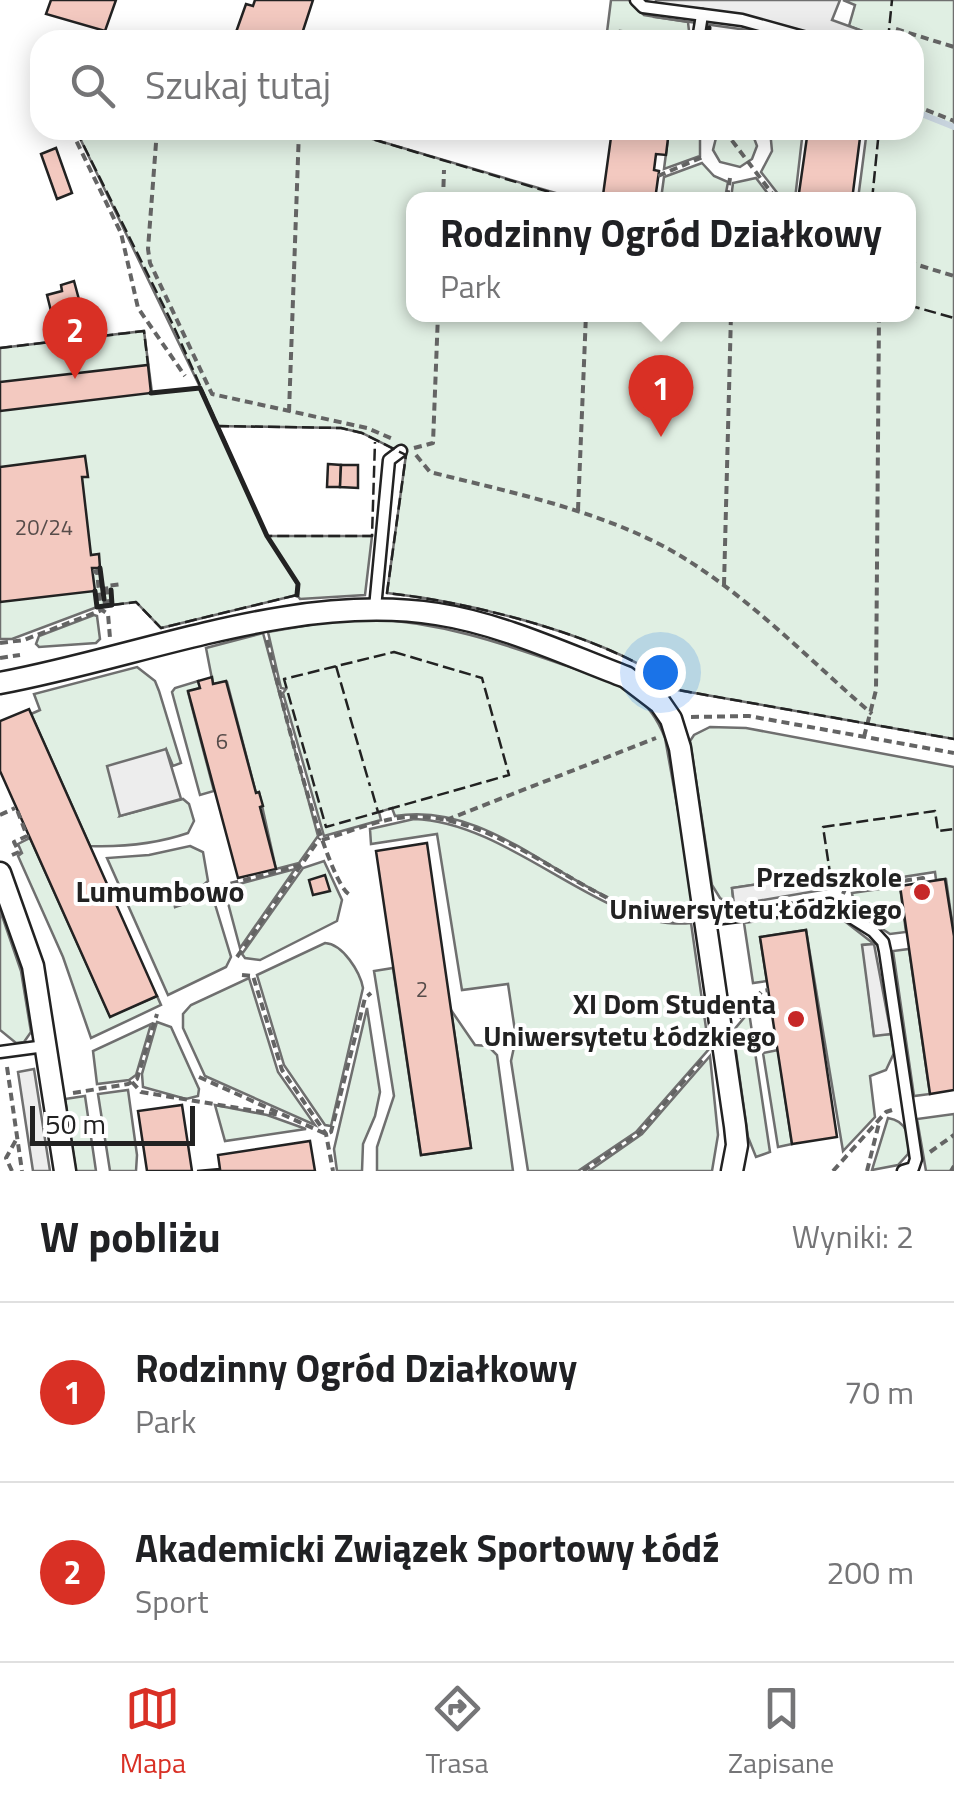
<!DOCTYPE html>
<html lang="pl">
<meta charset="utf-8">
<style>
body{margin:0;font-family:"Titillium Web",sans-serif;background:#f6f6f6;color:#202124}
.scale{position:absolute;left:30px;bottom:25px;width:165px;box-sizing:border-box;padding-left:10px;border:5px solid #222;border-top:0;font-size:28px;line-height:35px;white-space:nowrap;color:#222;-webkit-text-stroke:8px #fff;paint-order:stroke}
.you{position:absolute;left:660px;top:672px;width:35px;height:35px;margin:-25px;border:8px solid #fff;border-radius:50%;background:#1a73e8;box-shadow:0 0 0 15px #1a73e833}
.badge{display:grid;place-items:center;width:65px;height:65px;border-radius:50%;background:#d93025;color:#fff;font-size:32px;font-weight:700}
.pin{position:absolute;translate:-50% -82px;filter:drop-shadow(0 2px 5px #0008)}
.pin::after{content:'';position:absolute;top:52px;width:35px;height:30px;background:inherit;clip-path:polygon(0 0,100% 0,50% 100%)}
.popup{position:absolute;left:406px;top:192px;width:510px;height:130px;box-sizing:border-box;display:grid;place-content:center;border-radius:20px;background:#fff;filter:drop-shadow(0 2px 8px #0005);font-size:32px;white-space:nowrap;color:#757577}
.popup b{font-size:38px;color:#202124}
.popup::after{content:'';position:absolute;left:50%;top:100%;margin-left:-20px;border:20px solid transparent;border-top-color:#fff}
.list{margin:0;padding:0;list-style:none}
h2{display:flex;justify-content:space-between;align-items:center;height:130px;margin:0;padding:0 40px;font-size:42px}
h2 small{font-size:32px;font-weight:400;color:#757577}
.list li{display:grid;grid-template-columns:65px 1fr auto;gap:30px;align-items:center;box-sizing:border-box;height:180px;padding:0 40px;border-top:2px solid #e0e0e0}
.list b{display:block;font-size:38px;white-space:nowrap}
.list p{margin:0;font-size:32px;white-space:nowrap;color:#757577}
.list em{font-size:32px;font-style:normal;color:#757577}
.icon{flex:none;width:55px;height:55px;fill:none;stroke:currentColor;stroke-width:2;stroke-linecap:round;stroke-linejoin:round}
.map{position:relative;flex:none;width:954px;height:1171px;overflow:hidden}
.search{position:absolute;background:#fff;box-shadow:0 5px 25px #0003;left:30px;right:30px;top:30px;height:110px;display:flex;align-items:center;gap:25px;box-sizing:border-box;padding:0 35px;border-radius:30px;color:#757577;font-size:38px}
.sheet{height:490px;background:#fff}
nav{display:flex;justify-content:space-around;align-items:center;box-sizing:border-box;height:140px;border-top:2px solid #e0e0e0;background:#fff;font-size:28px;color:#757577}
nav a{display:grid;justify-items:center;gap:5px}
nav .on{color:#d93025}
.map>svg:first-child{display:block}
</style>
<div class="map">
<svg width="954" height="1171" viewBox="0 0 954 1171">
<rect width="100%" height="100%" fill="#fff"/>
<!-- green -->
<g fill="#e0efe3" stroke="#6f6f6f" stroke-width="2.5">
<polygon points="611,0 629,0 644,15 688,22 690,40 620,31 619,40 606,40"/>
<path d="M843 0H954V739L678 690C615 637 470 602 387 593L406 455 362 433 341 428 217 426 267 536H372L365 595 300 599 297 595 161 628 136 602 97 607 12 639H0V348L144 331 152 393 200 387 76 130H342L576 199 413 200V314H908V200L858 199 867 130H914V40H869L870 34 849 26 855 5Z"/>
<polygon points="669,130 700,130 700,156 664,169"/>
<polygon points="718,130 751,130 757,146 752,159 740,167 720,162 713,150"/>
<polygon points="770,130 803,130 795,199 782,199 761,172 772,151"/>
<polygon points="702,163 714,176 728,182 725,198 731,199 733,183 756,178 772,199 661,199 664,177"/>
<polygon points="94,615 97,616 100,639 96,643 39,647 36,644 39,636"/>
<path d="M370 619C439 622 499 642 564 665 588 673 614 679 634 695 649 706 658 720 665 738L697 916C592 930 507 797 395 816L392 808 379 812 381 820 324 836 283 693 286 689 281 688 268 632 338 620Z"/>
<polygon points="263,633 318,836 299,863 276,869 259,792 256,793 227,682 213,684 206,648"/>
<path d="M137 667 155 681 159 691 181 763 173 766 166 749 120 816 183 799 189 804 194 821 188 833C156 844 123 847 90 846L31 714 40 710 34 694Z"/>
<polygon points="198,681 200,688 188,692 214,791 200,795 172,692 175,688"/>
<polygon points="710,727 746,728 954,767 954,936 946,879 936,880 935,872 851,885 849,871 732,888 734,905 720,898 712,885 690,741 694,735"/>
<path d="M414 819C512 822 606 933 691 923L709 1049 636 1132 578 1171H528L511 1061 516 1038 508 984 462 990 437 834 371 844 370 829Z"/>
<polygon points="30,838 110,1016 157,996 161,1005 91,1038 63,957 18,856 22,853 18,844"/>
<polygon points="190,846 203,852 208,881 200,888 173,897 175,907 202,898 214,901 231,957 226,967 168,995 107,858 149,855"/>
<polygon points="324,861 342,900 337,921 260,960 245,958 242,954 303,868"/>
<polygon points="295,869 240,948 224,888"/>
<polygon points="900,886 906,932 890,934 855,911 852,893"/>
<polygon points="0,910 21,971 31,1032 24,1042 16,1043 0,1030"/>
<polygon points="820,912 838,916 874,944 863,945 874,1035 891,1034 894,1053 886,1070 870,1076 875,1117 843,1151 806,930 760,937 767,981 753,983 744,923"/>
<path d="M325 943C343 944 360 972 363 988L331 1126 325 1125 284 1065 257 975Z"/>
<polygon points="909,949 930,1094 914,1096 893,951"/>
<polygon points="393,968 421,1155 471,1148 451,1010 475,1045 488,1046 497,1055 513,1171 377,1171 377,1147 394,1096 374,971"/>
<polygon points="249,978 278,1072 315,1125 205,1076 183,1028 183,1014 191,1005"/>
<polygon points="367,1008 380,1092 375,1116 363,1144 362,1171 337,1171 334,1149"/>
<polygon points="749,1012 770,1152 756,1157 748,1137 733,1031"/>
<polygon points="157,1022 171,1027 199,1089 198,1096 186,1099 143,1087 142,1074"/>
<polygon points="151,1024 136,1075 129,1080 97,1084 93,1051"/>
<polygon points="778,1050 792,1144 778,1147 763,1053"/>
<polygon points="710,1056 718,1135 712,1171 589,1171 642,1134"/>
<polygon points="128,1090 137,1155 136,1171 110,1171 98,1094"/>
<polygon points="85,1096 96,1171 76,1171 65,1099"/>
<polygon points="215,1105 267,1115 306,1129 225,1141"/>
<polygon points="954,1114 954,1171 926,1171 917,1119"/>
<path d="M888 1118C907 1121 910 1136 908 1154L898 1165 872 1170Z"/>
</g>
<!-- parking -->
<g fill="#ededed" stroke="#6f6f6f" stroke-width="2.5">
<polygon points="656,0 840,0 832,20 871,34 869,40 782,40 754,31 654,17"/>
<polygon points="166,749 181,799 120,816 107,766"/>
<polygon points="849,871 851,885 734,905 732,888"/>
<polygon points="874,944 891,1034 874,1036 862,945"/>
<polygon points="34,1069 50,1171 33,1171 18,1072"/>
</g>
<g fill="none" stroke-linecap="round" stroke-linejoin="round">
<!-- stream -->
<polyline stroke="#c7d3dd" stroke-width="6" points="914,111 954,127"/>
</g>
<!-- building -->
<g fill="#f3c9c0" stroke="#222" stroke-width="2.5">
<polygon points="51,0 116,0 105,31 46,14"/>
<polygon points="255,0 313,0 300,40 251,40 235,35 246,4 253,6"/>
<polygon points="612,130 669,130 666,155 656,154 654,170 659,171 655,200 619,200 603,195"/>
<polygon points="808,130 861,130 852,200 798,200"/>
<polygon points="56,148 72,193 57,199 41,154"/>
<polygon points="74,281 81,307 68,310 73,331 57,335 47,295 62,291 61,285"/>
<polygon points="148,365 151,393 0,411 0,382"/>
<polygon points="85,456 88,477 82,477 91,555 99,554 100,568 92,568 95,591 0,602 0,467"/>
<polygon points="328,464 341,465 340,487 327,487"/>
<polygon points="341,465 358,465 358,488 340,487"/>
<polygon points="212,677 213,684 226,681 256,793 259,792 263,806 260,807 276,869 238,878 188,691 200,688 198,681"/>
<polygon points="29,709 157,996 110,1017 0,771 0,721"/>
<polygon points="427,843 471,1148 421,1155 376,851"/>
<polygon points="325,875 330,891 313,895 309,880"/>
<polygon points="945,879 954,936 954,1090 930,1094 900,886"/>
<polygon points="806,930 837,1137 792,1144 760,937"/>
<polygon points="182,1105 192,1171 147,1171 138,1111"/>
<polygon points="310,1141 315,1171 197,1171 220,1169 218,1155"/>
</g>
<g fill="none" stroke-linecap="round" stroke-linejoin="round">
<!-- lane casing -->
<g stroke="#222" stroke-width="15">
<g id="lane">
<polyline points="636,0 643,7 742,20 814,40"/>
<polyline points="698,40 702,15"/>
<polyline points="375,608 389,460 401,451"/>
<polyline points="707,920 830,904 873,931 883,942 885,951 916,1159 913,1168 903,1171"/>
<polyline points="0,1052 45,1046"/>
</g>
</g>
<!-- street casing -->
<g stroke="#222" stroke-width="25">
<g id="street">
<path d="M0 683C141 657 294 592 437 614 502 624 565 654 626 677L660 703 671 719 680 748 735 1126 737 1145 732 1171"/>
<polyline points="0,873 33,966 65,1171"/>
</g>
</g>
<!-- path -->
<g stroke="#646464" stroke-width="4" stroke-dasharray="8 5" stroke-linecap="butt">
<polyline points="896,29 954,47"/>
<polyline points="36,56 40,66"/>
<polyline points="914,105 954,121"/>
<polyline points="71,130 121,233 138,308 185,376"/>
<polyline points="157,130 148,249 150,263 212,394 367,428 393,439"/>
<polyline points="724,130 777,200"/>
<polyline points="658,176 705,156"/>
<polyline points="727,198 730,178"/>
<polyline points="443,200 444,170"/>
<polyline points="908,262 954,276"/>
<polyline points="289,412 299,130"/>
<polyline points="414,448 433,443 438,314"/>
<path d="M416 455 430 472C509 492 590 508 663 546 741 588 805 656 872 714"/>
<polyline points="578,510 586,314"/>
<polyline points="93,572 97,571 100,603 108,602 106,586 123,584"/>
<polyline points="724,585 731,314"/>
<path d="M267 640C276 678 325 882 350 895"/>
<polyline points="0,643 24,640 102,610 108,614 110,638"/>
<polyline points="0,658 20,655"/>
<polyline points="691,717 749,716 954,753"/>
<polyline points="864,737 876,690 879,314"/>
<polyline points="0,815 15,808"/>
<polyline points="446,820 656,738"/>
<path d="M322 840C353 831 387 815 420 817 483 819 542 863 596 892 622 906 653 924 683 921"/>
<polyline points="12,855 19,852 14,842 27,836 16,807"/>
<polyline points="218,887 301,865"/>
<polyline points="843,894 845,889 923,878 924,883"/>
<polyline points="237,957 320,838"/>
<polyline points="242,975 253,976 282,1070 326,1134 333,1171"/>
<polyline points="739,1018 762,991 768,990"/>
<polyline points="7,1067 22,1171"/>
<polyline points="199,1077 326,1134 331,1132 365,998 371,993"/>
<polyline points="132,1082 141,1092 280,1115"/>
<polyline points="73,1093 128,1084 137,1079 157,1014"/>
<polyline points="930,1152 954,1135"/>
<polyline points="12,1171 6,1158 16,1140"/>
<polyline points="583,1171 639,1133 703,1059"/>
<polyline points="833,1171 886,1112 892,1110"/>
<polyline points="867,1171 879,1123"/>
<polyline points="951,1171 954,1166"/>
</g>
<!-- lane -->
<use href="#lane" stroke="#fff" stroke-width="10"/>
<!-- street -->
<use href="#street" stroke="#fff" stroke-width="20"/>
<!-- fence -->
<g stroke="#222" stroke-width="2.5" stroke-dasharray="12 5" stroke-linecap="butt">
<polyline points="888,40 892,0"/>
<polyline points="76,130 174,327 267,536 372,536 375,442"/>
<polyline points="342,130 576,200"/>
<polyline points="872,200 879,130"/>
<polyline points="908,305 954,318"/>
<polyline points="0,348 144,331 148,365"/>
<path d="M217 426 341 428 362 433 406 455 387 593C470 602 615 637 678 690L954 739"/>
<polyline points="112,605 136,602 161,628 297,595"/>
<polygon points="394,652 482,678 509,775 326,827 284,679"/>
<polyline points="336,666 349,711"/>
<polyline points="350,717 370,786"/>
<polyline points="372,791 378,812"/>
<polyline points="900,886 899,878 851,885 849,871 830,873 823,827 935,811 938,831 954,829"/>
</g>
<!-- wall -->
<g stroke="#222" stroke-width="5">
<polyline points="707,40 709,28"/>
<polyline points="151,393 200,388 267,536 298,584 297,595"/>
<polyline points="100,568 104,599"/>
<polyline points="95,591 97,607 112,605 111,590"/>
</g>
</g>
<!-- markers -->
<g fill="#c62828" stroke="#fff" stroke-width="4">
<circle cx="922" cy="892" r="10"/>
<circle cx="796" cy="1019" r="10"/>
</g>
<g text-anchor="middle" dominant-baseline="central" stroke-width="8" stroke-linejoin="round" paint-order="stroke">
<!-- number labels -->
<g font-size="22" fill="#564c4a">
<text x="44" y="527">20/24</text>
<text x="222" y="741">6</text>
<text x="422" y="989">2</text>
</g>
<!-- poi labels -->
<g font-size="28" font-weight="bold" fill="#222" stroke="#fff" text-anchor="end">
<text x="902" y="876">Przedszkole<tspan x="902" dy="32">Uniwersytetu Łódzkiego</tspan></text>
<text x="776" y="1003">XI Dom Studenta<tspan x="776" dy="32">Uniwersytetu Łódzkiego</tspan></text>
</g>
<!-- neighbourhood labels -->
<g font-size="30" font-weight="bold" fill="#222" stroke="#fff">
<text x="160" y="891">Lumumbowo</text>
</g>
</g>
</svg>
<div class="scale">50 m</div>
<div class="you"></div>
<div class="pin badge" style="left:661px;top:437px">1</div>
<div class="popup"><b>Rodzinny Ogród Działkowy</b>Park</div>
<div class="pin badge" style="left:75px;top:379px">2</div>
<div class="search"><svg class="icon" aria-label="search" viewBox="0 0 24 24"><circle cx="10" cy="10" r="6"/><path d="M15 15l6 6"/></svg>Szukaj tutaj</div>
</div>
<section class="sheet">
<h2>W pobliżu<small>Wyniki: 2</small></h2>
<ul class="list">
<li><span class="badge">1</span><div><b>Rodzinny Ogród Działkowy</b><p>Park</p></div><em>70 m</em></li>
<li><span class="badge">2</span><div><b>Akademicki Związek Sportowy Łódź</b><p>Sport</p></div><em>200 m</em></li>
</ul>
</section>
<nav>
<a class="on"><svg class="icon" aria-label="map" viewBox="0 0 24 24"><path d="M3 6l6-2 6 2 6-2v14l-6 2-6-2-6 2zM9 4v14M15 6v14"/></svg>Mapa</a>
<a><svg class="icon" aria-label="directions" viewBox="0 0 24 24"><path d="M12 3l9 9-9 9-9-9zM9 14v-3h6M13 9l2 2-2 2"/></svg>Trasa</a>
<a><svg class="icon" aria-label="saved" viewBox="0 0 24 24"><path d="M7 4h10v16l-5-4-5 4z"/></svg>Zapisane</a>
</nav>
